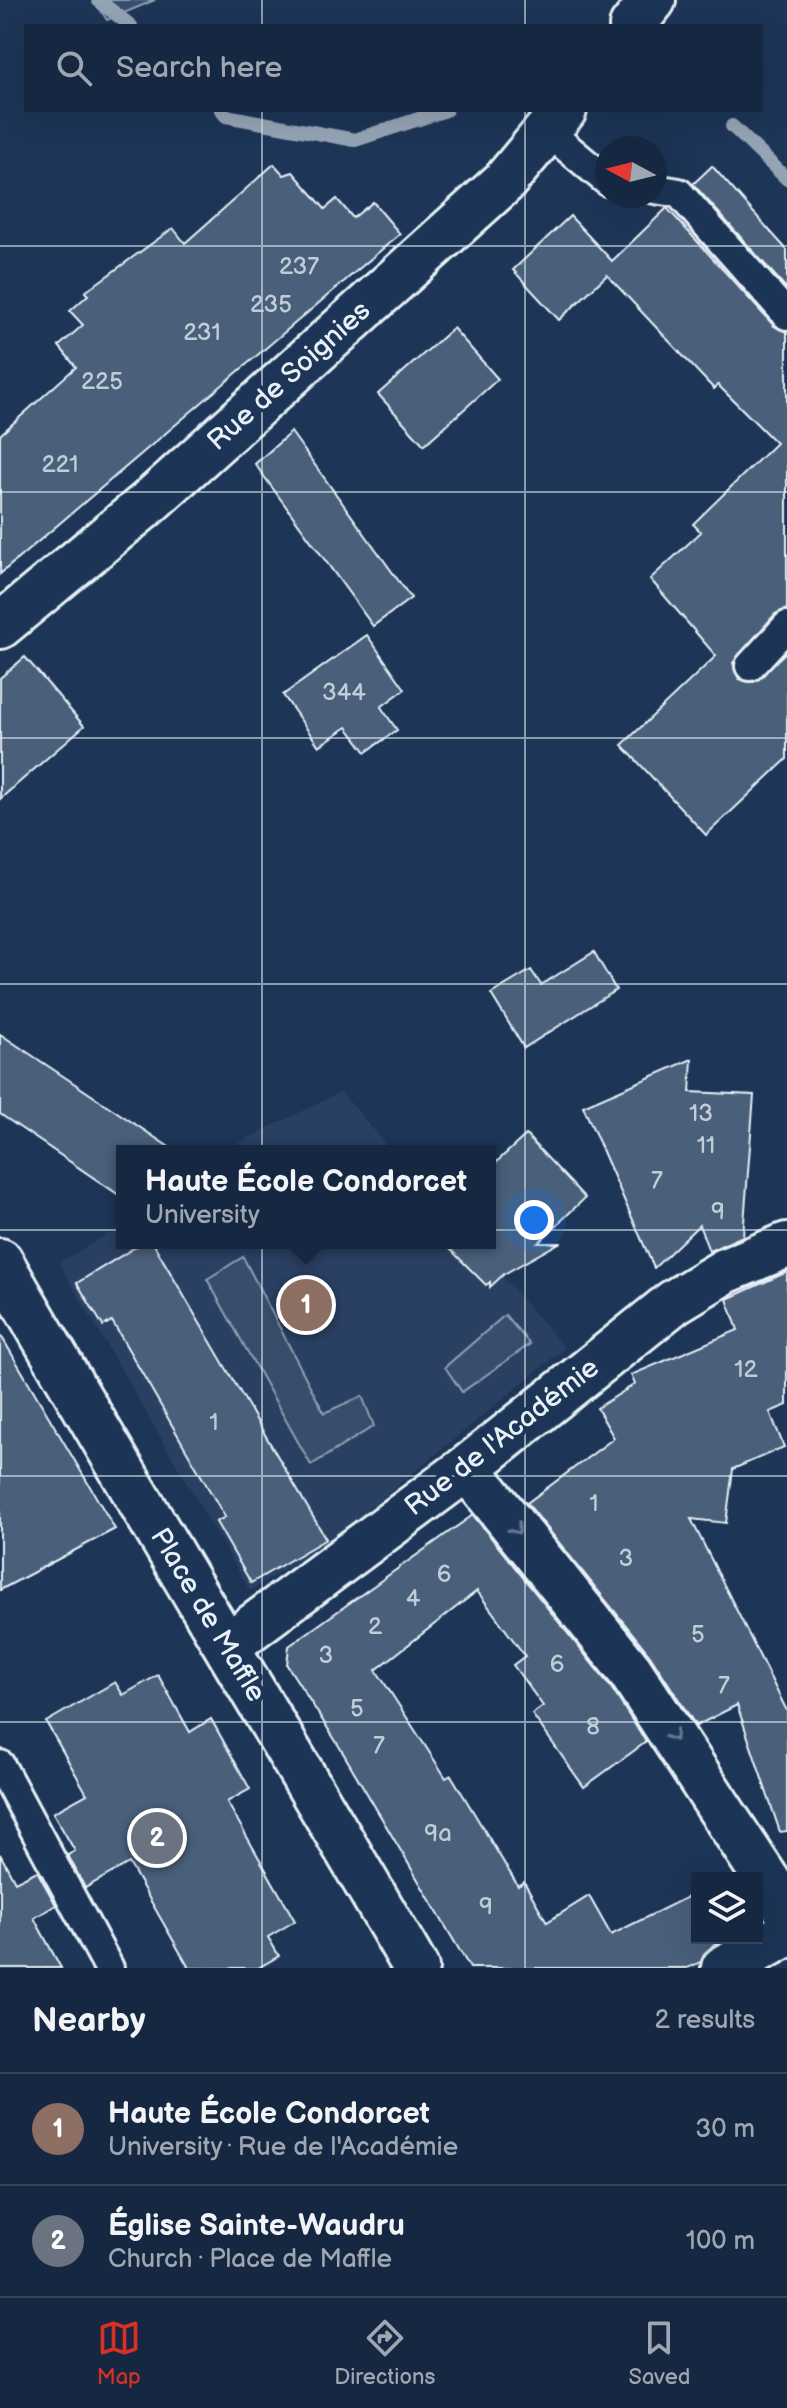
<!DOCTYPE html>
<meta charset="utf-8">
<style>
body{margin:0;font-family:"Balsamiq Sans",sans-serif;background:#1f3048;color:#f1f3f6}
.controls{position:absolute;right:24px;bottom:24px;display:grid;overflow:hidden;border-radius:0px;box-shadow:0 8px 32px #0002}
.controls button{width:72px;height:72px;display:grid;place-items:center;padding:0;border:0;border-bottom:2px solid #35445a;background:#162841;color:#f1f3f6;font:40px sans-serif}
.compass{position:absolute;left:595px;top:136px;width:72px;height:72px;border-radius:50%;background:#162841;box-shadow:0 8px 32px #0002;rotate:277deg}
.you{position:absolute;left:534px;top:1220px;width:28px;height:28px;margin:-20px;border:6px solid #fff;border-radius:50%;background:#1a73e8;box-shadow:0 0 0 12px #1a73e833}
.badge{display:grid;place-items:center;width:52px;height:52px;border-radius:50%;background:#d93025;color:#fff;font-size:26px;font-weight:700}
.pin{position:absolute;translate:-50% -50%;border:4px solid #fff;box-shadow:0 2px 8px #0006}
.popup{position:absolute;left:116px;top:1145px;width:380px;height:104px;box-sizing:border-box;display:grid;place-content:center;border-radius:0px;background:#162841;filter:drop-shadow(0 2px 6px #0005);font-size:26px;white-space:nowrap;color:#9ea6b1}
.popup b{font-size:30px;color:#f1f3f6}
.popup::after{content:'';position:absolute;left:50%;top:100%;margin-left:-16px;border:16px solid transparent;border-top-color:#162841}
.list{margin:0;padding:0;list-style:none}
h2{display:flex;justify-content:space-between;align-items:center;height:104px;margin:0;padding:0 32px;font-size:34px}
h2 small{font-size:26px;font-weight:400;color:#9ea6b1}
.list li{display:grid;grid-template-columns:52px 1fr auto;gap:24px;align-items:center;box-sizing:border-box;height:112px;padding:0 32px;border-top:2px solid #35445a}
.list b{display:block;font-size:30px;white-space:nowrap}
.list p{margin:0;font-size:26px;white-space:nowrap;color:#9ea6b1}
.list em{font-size:26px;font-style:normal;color:#9ea6b1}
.icon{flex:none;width:44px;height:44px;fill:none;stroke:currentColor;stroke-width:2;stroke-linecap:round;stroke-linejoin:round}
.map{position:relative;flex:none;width:787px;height:1968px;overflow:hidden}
.search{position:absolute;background:#162841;box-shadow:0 8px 32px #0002;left:24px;right:24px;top:24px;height:88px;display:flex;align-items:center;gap:20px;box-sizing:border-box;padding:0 28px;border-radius:0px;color:#9ea6b1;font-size:30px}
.sheet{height:328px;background:#162841}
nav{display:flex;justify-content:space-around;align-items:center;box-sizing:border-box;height:112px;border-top:2px solid #35445a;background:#162841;font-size:22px;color:#9ea6b1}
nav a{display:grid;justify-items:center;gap:4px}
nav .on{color:#d93025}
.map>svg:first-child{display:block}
</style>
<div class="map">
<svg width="787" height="1968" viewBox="0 0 787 1968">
<rect width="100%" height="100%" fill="#1d3557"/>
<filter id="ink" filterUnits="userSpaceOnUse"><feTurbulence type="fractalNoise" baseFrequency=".0125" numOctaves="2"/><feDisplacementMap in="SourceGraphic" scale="16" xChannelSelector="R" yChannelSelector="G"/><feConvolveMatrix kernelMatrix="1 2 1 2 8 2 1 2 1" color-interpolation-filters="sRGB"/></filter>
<g filter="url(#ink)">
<!-- built -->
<g fill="#2a4162">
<polygon points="341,1092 392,1151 222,1151"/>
<polygon points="122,1226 122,1243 473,1243 565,1348 331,1540 250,1591 59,1263"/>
</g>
<!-- green -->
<g fill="#374d6c" stroke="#909fb2" stroke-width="2">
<polygon points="94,0 155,0 107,20"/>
<polygon points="243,1257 324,1413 362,1396 374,1426 311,1465 207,1279"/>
<polygon points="505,1315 530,1344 462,1392 445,1367"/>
</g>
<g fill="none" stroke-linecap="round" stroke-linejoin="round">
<!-- stream -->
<g stroke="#95a4b5" stroke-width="14">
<polyline points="98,0 131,26"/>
<polyline points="221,110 226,116 355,140 446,110"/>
<polyline points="732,126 787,179"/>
</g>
</g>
<!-- building -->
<g fill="#495e7a" stroke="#e8f1f8" stroke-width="2">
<polygon points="274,164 284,175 293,172 325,209 337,199 353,218 373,202 400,234 0,574 0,435 76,367 59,346 83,325 70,311 88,295 85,292 173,228 185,243"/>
<polygon points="712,166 787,250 787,289 693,184"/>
<polygon points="667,208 774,326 787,332 787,609 775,614 733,663 739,679 754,682 787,651 787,759 706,835 622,745 716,656 650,579 701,532 693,524 776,443 718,385 714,389 607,275 559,320 513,270 570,216 612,261"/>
<polygon points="453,328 498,379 424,445 378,394"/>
<polygon points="291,432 411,598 373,626 255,464"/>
<polygon points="367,635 405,689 381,707 397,730 366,752 347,727 319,746 283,695"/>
<polygon points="25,657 84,726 0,799 0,678"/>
<polygon points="594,952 616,990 524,1048 491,994 531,970 541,985"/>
<polygon points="0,1034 114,1110 175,1151 122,1151 122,1197 0,1114"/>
<polygon points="692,1059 690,1092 754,1095 743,1236 709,1251 699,1225 654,1268 583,1106"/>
<polygon points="526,1135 585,1198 538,1243 559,1243 504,1274 490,1287 490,1282 486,1285 444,1243 490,1243 490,1168"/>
<polygon points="142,1243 153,1243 326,1539 251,1583 216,1522 225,1517 112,1321 103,1326 77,1283"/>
<polygon points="787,1272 787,1405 770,1412 784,1447 733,1469 726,1523 691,1519 787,1711 787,1831 780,1832 737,1705 696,1726 650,1655 527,1503 614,1438 597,1408 635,1384 631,1375 738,1330 727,1299"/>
<polygon points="0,1334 115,1529 0,1590"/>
<polygon points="473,1515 610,1686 646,1742 584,1787 532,1714 543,1706 513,1665 525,1656 477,1591 376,1670 446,1778 451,1775 518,1886 524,1882 547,1922 589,1896 611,1935 697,1892 697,1938 727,1938 712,1946 701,1962 687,1968 470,1968 339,1746 287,1665 289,1646"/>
<polygon points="158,1675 190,1732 211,1719 250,1789 227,1802 295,1921 268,1937 279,1956 258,1968 189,1968 129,1863 85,1888 68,1855 75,1851 53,1813 87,1794 46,1722 115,1682 123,1695"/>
<polygon points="0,1854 15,1882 37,1871 56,1905 34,1918 61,1968 0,1968"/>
</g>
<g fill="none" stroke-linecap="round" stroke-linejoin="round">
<!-- service casing -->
<g stroke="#e8f1f8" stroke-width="34">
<g id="service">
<polyline points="547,131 607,181"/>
<polyline points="655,189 679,193 787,315"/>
<polyline points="750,666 787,626"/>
<polyline points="0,1765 109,1968"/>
</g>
</g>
<!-- minor casing -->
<g stroke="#e8f1f8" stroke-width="50">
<g id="minor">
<polyline points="467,1468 630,1671 787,1911"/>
<polyline points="227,1646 467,1468 674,1302 725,1271 787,1245"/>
<polyline points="724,1968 787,1934"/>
</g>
</g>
<!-- tertiary casing -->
<g stroke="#e8f1f8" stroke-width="50">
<g id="tertiary">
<polyline points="632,26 653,0"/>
<polyline points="0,626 147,504 504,182 564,110"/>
<path d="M0 1261C136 1499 279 1731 416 1968"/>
</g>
</g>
<!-- service -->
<use href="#service" stroke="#1d3557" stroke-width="28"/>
<!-- minor -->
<use href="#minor" stroke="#1d3557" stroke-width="44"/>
<!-- tertiary -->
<use href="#tertiary" stroke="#1d3557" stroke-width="44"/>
</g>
<!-- one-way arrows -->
<defs><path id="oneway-chevron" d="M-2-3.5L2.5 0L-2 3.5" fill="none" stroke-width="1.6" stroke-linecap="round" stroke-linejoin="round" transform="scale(2)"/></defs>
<g stroke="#64778f">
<use href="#oneway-chevron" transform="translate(516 1529) rotate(51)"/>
<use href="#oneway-chevron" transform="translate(673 1736) rotate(57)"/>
</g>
</g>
<!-- grid -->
<path fill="none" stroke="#e8f1f8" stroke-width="2" stroke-opacity="0.55" d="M262 0V26M525 0V26M262 110V1968M525 110V1968M0 246H787M0 492H787M0 738H787M0 984H787M0 1230H787M0 1476H787M0 1722H787"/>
<g text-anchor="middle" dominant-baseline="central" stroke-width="8" stroke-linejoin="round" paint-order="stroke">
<!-- number labels -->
<g font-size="24" fill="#c0ccd8">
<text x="299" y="266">237</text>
<text x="271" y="304">235</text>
<text x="202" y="332">231</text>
<text x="102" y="381">225</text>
<text x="60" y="464">221</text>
<text x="344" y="692">344</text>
<text x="701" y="1113">13</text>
<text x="706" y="1145">11</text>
<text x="657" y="1180">7</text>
<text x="718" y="1211">9</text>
<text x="746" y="1369">12</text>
<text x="214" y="1422">1</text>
<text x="594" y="1503">1</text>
<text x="626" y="1558">3</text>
<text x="444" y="1574">6</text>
<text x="413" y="1598">4</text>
<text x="375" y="1626">2</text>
<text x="698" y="1634">5</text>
<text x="326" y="1655">3</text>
<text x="557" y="1664">6</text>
<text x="724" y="1685">7</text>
<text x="357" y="1708">5</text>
<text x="593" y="1726">8</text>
<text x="379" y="1745">7</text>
<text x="438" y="1833">9a</text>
<text x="486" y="1906">9</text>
</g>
<!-- street labels -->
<g font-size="28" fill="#e8f1f8" stroke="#1d3557">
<text transform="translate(289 376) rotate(-42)">Rue de Soignies</text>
<text transform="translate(502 1437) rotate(-38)">Rue de l'Académie</text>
<text transform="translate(208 1615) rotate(59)">Place de Maffle</text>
</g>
</g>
</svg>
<div class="controls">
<button><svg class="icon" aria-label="layers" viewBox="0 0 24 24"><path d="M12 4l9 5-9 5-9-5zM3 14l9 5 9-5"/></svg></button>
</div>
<svg class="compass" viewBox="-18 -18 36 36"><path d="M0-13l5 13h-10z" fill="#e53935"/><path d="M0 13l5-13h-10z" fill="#9ea6b1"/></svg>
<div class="you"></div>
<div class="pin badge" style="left:306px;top:1305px;background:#8d6e63">1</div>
<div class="popup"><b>Haute École Condorcet</b>University</div>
<div class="pin badge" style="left:157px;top:1838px;background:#6b7280">2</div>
<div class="search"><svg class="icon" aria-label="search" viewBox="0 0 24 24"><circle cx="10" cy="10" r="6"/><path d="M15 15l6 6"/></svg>Search here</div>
</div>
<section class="sheet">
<h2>Nearby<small>2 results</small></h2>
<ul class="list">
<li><span class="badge" style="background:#8d6e63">1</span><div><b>Haute École Condorcet</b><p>University · Rue de l'Académie</p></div><em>30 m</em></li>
<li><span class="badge" style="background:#6b7280">2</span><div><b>Église Sainte-Waudru</b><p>Church · Place de Maffle</p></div><em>100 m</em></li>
</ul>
</section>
<nav>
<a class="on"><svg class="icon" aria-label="map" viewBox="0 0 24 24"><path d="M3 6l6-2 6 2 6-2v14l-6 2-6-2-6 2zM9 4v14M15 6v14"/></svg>Map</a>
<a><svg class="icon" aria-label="directions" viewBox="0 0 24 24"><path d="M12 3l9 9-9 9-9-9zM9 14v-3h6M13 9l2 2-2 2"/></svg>Directions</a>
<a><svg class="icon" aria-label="saved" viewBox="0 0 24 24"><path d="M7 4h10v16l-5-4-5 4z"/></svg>Saved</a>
</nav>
